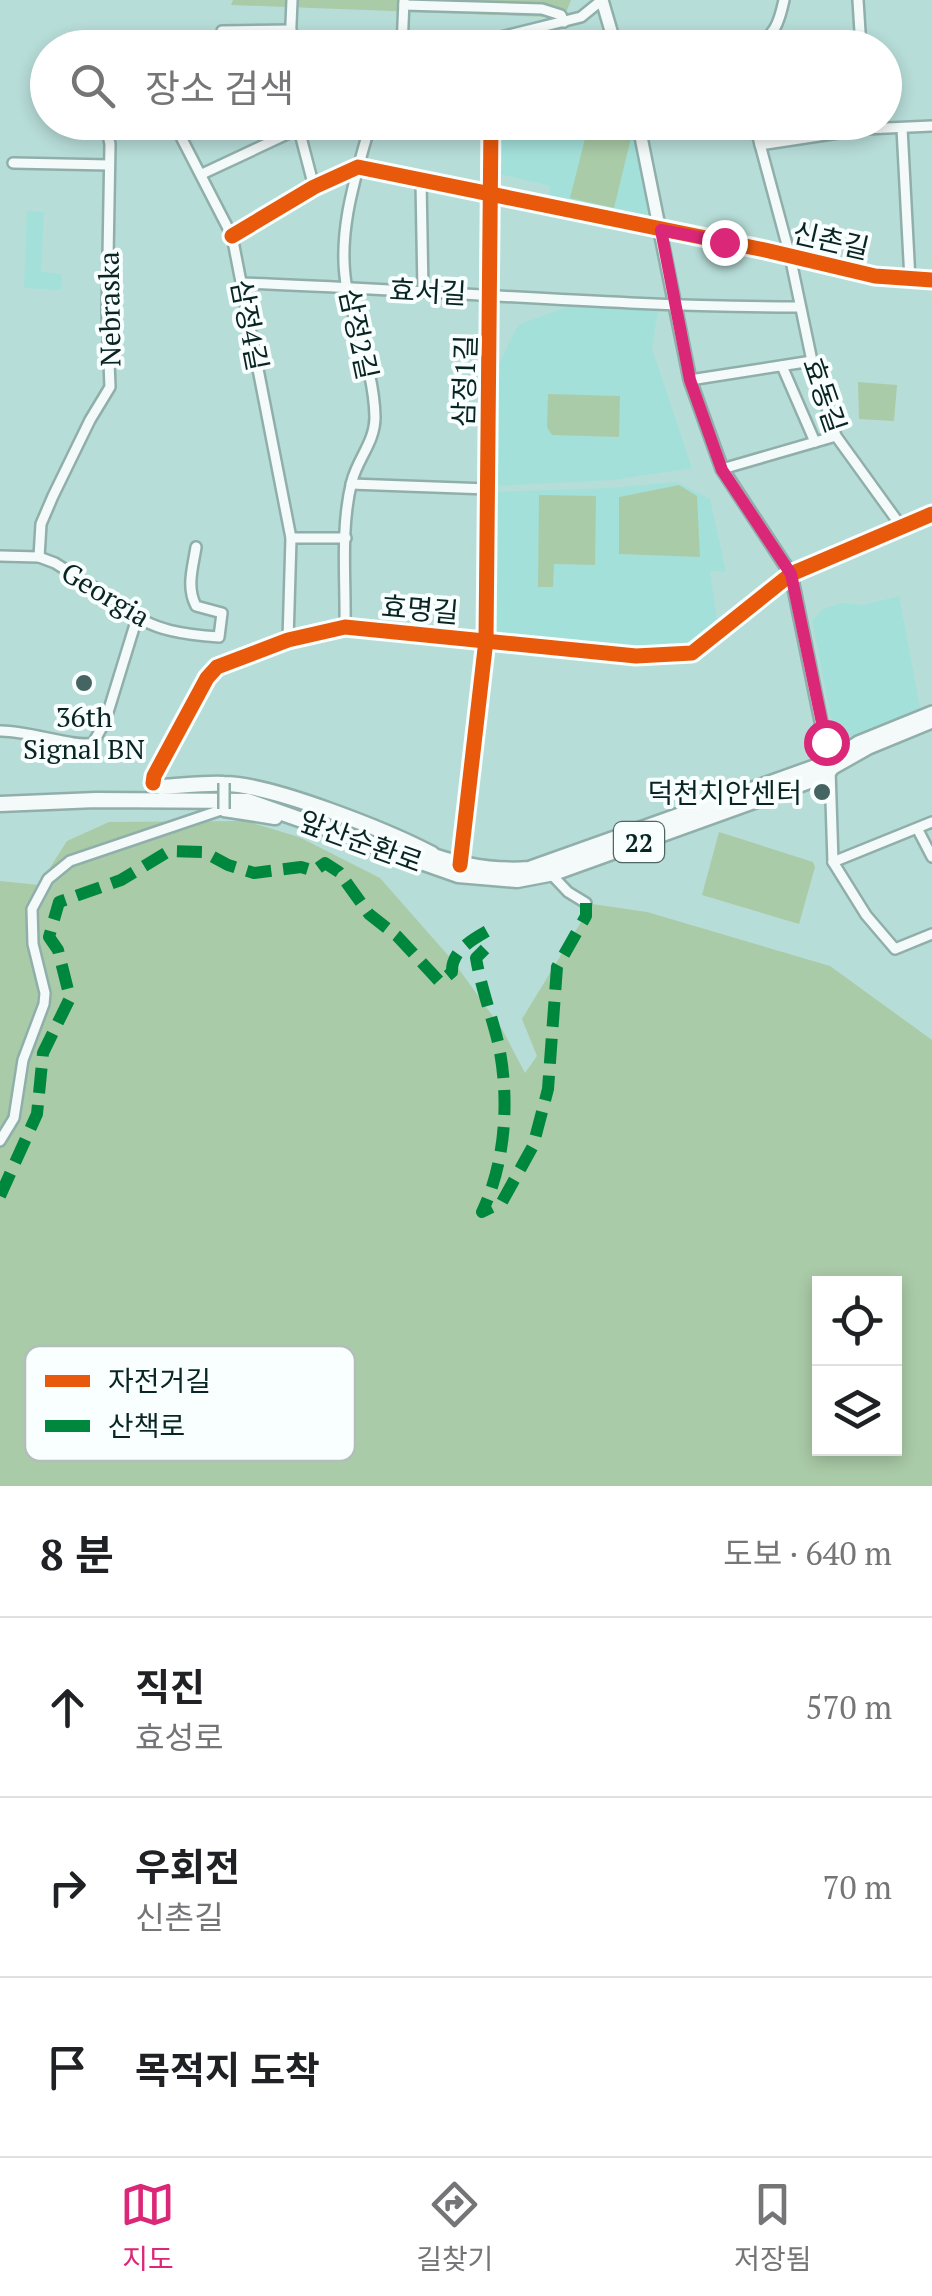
<!DOCTYPE html>
<html lang="ko">
<meta charset="utf-8">
<style>
body{margin:0;font-family:"PT Serif","Noto Sans KR",serif;background:#f2f2f2;color:#202124}
.controls{position:absolute;right:30px;bottom:30px;display:grid;overflow:hidden;border-radius:0px;box-shadow:0 5px 15px #0003}
.controls button{width:90px;height:90px;display:grid;place-items:center;padding:0;border:0;border-bottom:2px solid #e0e0e0;background:#fff;color:#202124;font:50px sans-serif}
.stop{position:absolute;width:30px;height:30px;margin:-22px;border:8px solid #db2777;border-radius:50%;background:#fff}
.stop.end{background:#db2777;border-color:#fff;box-shadow:0 2px 10px #0008}
.list{margin:0;padding:0;list-style:none}
h2{display:flex;justify-content:space-between;align-items:center;height:130px;margin:0;padding:0 40px;font-size:42px}
h2 small{font-size:32px;font-weight:400;color:#757577}
.list li{display:grid;grid-template-columns:65px 1fr auto;gap:30px;align-items:center;box-sizing:border-box;height:180px;padding:0 40px;border-top:2px solid #e0e0e0}
.list b{display:block;font-size:38px;white-space:nowrap}
.list p{margin:0;font-size:32px;white-space:nowrap;color:#757577}
.list em{font-size:32px;font-style:normal;color:#757577}
.icon{flex:none;width:55px;height:55px;fill:none;stroke:currentColor;stroke-width:2;stroke-linecap:round;stroke-linejoin:round}
.map{position:relative;flex:none;width:932px;height:1486px;overflow:hidden}
.search{position:absolute;background:#fff;box-shadow:0 5px 15px #0003;left:30px;right:30px;top:30px;height:110px;display:flex;align-items:center;gap:25px;box-sizing:border-box;padding:0 35px;border-radius:55px;color:#757577;font-size:38px}
.sheet{height:670px;background:#fff}
nav{display:flex;justify-content:space-around;align-items:center;box-sizing:border-box;height:140px;border-top:2px solid #e0e0e0;background:#fff;font-size:28px;color:#757577}
nav a{display:grid;justify-items:center;gap:5px}
nav .on{color:#db2777}
.map>svg:first-child{display:block}
</style>
<div class="map">
<svg width="932" height="1486" viewBox="0 0 932 1486">
<rect width="100%" height="100%" fill="#b7ddd8"/>
<!-- built -->
<g fill="#a4e0da">
<polygon points="498,123 633,123 655,225 548,203 550,186 500,174"/>
<polygon points="27,211 44,212 41,272 62,274 61,290 24,288"/>
<polygon points="572,305 658,311 652,348 692,468 613,480 495,486 499,363 518,325"/>
<polygon points="677,482 710,499 726,572 710,571 718,627 686,645 640,645 490,633 495,492 609,488"/>
<polygon points="899,596 920,708 836,743 812,621 822,610 841,603 864,605"/>
</g>
<!-- green -->
<g fill="#aacba7" fill-rule="evenodd">
<polygon points="233,0 571,0 567,10 548,17 231,5"/>
<polygon points="589,123 632,134 614,208 570,198"/>
<polygon points="858,382 897,385 894,421 859,419"/>
<polygon points="548,394 620,396 619,437 552,435 547,427"/>
<polygon points="679,485 697,496 700,557 619,554 619,497"/>
<polygon points="539,495 596,496 595,565 554,564 553,587 538,587"/>
<path d="M246 821 299 837 380 878 453 961 502 1029 525 1073 537 1056 522 1019 592 904 647 912 830 966 932 1040V1486H0V881L39 885 67 841 109 822ZM820 1284H894V1448H820Z"/>
<polygon points="719,832 813,862 815,867 799,924 702,895"/>
</g>
<g fill="none" stroke-linecap="round" stroke-linejoin="round">
<!-- minor casing -->
<g stroke="#90afab" stroke-width="14">
<g id="minor">
<polyline points="858,0 861,48"/>
<polyline points="404,5 542,9 561,15 564,22"/>
<polyline points="222,31 291,30"/>
<polyline points="290,48 292,0"/>
<polyline points="402,48 404,0"/>
<polyline points="456,48 581,17 602,0"/>
<path d="M754 48C775 35 779 23 784 0"/>
<polyline points="177,122 181,137 232,236 291,538 288,640"/>
<polyline points="297,122 314,187"/>
<polyline points="754,122 790,256 812,361 836,436 901,526"/>
<polyline points="902,128 910,280"/>
<polyline points="760,145 865,129 932,126"/>
<polyline points="13,163 109,165"/>
<polyline points="202,174 298,129"/>
<polyline points="421,182 423,291"/>
<polyline points="232,236 314,187 358,167 765,250 875,276 932,280"/>
<path d="M242 283C427 289 612 307 798 307"/>
<polyline points="782,366 815,442"/>
<polyline points="690,380 812,361"/>
<polyline points="722,469 836,436"/>
<polyline points="351,484 488,489"/>
<polyline points="291,538 346,538"/>
<path d="M0 556 39 557 55 563 128 609C150 631 189 635 219 637L222 613 196 606C186 587 193 567 196 547"/>
<polyline points="39,557 41,524 53,496 90,420 110,387 107,313 110,144 105,122"/>
<path d="M345 627C346 580 340 527 352 481 358 458 375 442 375 417 374 372 356 332 347 289 336 234 356 175 371 122"/>
<path d="M0 731C27 730 75 748 93 743L105 722 137 618"/>
<polyline points="830,770 833,862"/>
<polyline points="153,783 154,776 207,678 217,667 288,640 345,627 636,656 692,653 791,574 932,514"/>
<polyline points="918,830 932,857"/>
<polyline points="833,862 866,915 895,949 932,934"/>
<polyline points="833,862 932,822"/>
<polyline points="460,865 486,640 491,122"/>
<polyline points="551,874 568,892 586,903"/>
<polyline points="0,1141 14,1118 23,1060 44,1004 45,993 33,944 32,909 48,879 70,861 224,809"/>
</g>
</g>
<!-- major casing -->
<g stroke="#90afab" stroke-width="16">
<g id="major">
<polyline points="602,0 616,48"/>
<polyline points="638,122 690,380 722,469 791,574 829,761 858,742 932,712"/>
<polyline points="830,770 869,748 932,722"/>
</g>
</g>
<!-- highway casing -->
<g stroke="#90afab" stroke-width="19">
<g id="highway">
<path d="M153 783 161 787C182 786 203 783 224 784 271 784 388 831 432 854"/>
<polyline points="0,804 96,800 248,801 458,875 517,880 554,873 815,779 830,770"/>
<polyline points="224,809 275,817"/>
<path d="M422 852C457 865 491 872 529 869L824 764"/>
</g>
</g>
<!-- minor -->
<use href="#minor" stroke="#f4faf9" stroke-width="9"/>
<!-- major -->
<use href="#major" stroke="#f4faf9" stroke-width="11"/>
<!-- highway -->
<use href="#highway" stroke="#f4faf9" stroke-width="14"/>
<!-- minor-bridge casing -->
<g stroke="#90afab" stroke-width="14" stroke-linecap="butt">
<polyline id="minor-bridge" points="224,809 224,783"/>
</g>
<!-- minor-bridge -->
<use href="#minor-bridge" stroke="#f4faf9" stroke-width="9"/>
<!-- quiet -->
<g stroke="#00873e" stroke-width="12" stroke-dasharray="25 12" stroke-linecap="butt">
<path d="M485 949 476 958C481 987 491 1014 498 1042 510 1097 506 1162 482 1212L502 1202 533 1146 548 1089 557 967 586 916V903"/>
<path d="M0 1196 37 1114 43 1053 70 998 58 950 49 937 59 902 121 880 169 851 204 852 228 865 254 873 301 867 314 871 325 863 339 872 369 914 397 936 440 982 452 972C451 951 473 939 489 930"/>
</g>
<!-- cycleway casing -->
<g stroke="#f9fffe" stroke-width="21">
<g id="cycleway">
<polyline points="232,236 314,187 358,167 765,250 875,276 932,280"/>
<polyline points="153,783 154,776 207,678 217,667 288,640 345,627 636,656 692,653 791,574 932,514"/>
<polyline points="460,865 486,640 491,122"/>
</g>
</g>
<!-- cycleway -->
<use href="#cycleway" stroke="#e8590c" stroke-width="15"/>
</g>
<g fill="none" stroke-linecap="round" stroke-linejoin="round">
<!-- route -->
<polyline stroke="#db2777" stroke-width="12" points="724,242 661,230 690,380 722,470 791,574 826,742"/>
</g>
<!-- markers -->
<g fill="#456562" stroke="#f9fffe" stroke-width="4">
<circle cx="84" cy="683" r="10"/>
<circle cx="822" cy="792" r="10"/>
</g>
<g text-anchor="middle" dominant-baseline="central" stroke-width="8" stroke-linejoin="round" paint-order="stroke">
<!-- shield labels -->
<rect fill="#f9fffe" stroke="#506665" stroke-width="2.5" x="614" y="822" width="50" height="40" rx="8"/>
<g font-size="25" font-weight="bold" fill="#082523">
<text x="639" y="842">22</text>
</g>
<!-- street labels -->
<g font-size="28" fill="#082523" stroke="#f9fffe">
<text transform="translate(831 240) rotate(13)">신촌길</text>
<text transform="translate(428 291) rotate(3)">효서길</text>
<text transform="translate(109 309) rotate(-91)">Nebraska</text>
<text transform="translate(250 325) rotate(79)">삼정4길</text>
<text transform="translate(359 334) rotate(78)">삼정2길</text>
<text transform="translate(464 381) rotate(-88)">삼정1길</text>
<text transform="translate(825 395) rotate(71)">효동길</text>
<text transform="translate(106 594) rotate(31)">Georgia</text>
<text transform="translate(420 609) rotate(5)">효명길</text>
<text transform="translate(361 841) rotate(20)">앞산순환로</text>
</g>
<!-- poi labels -->
<g font-size="28" fill="#082523" stroke="#f9fffe">
<text x="84" y="716">36th<tspan x="84" dy="32">Signal BN</tspan></text>
<text x="802" y="792" text-anchor="end">덕천치안센터</text>
</g>
</g>
<!-- legend -->
<rect x="25" y="1346" width="330" height="115" rx="15" fill="#f9fffe" stroke="#b1bebc" stroke-width="2.5"/>
<rect x="45" y="1375" width="45" height="12" fill="#e8590c"/>
<rect x="45" y="1420" width="45" height="12" fill="#00873e"/>
<g font-size="28" fill="#082523">
<text x="108" y="1391">자전거길</text>
<text x="108" y="1436">산책로</text>
</g>
</svg>
<div class="controls">
<button><svg class="icon" aria-label="locate" viewBox="0 0 24 24"><circle cx="12" cy="12" r="6"/><path d="M12 2v4M12 18v4M2 12h4M18 12h4"/></svg></button>
<button><svg class="icon" aria-label="layers" viewBox="0 0 24 24"><path d="M12 4l9 5-9 5-9-5zM3 14l9 5 9-5"/></svg></button>
</div>
<div class="stop" style="left:826px;top:742px"></div>
<div class="stop end" style="left:724px;top:242px"></div>
<div class="search"><svg class="icon" aria-label="search" viewBox="0 0 24 24"><circle cx="10" cy="10" r="6"/><path d="M15 15l6 6"/></svg>장소 검색</div>
</div>
<section class="sheet">
<h2>8 분<small>도보 · 640 m</small></h2>
<ul class="list">
<li><svg class="icon" aria-label="ahead" viewBox="0 0 24 24"><path d="M12 20V5M6 11l6-6 6 6"/></svg><div><b>직진</b><p>효성로</p></div><em>570 m</em></li>
<li><svg class="icon" aria-label="right" viewBox="0 0 24 24"><path d="M7 20v-9h11M14 6l5 5-5 5"/></svg><div><b>우회전</b><p>신촌길</p></div><em>70 m</em></li>
<li><svg class="icon" aria-label="arrive" viewBox="0 0 24 24"><path d="M6 21V4h12l-3 4 3 4H6"/></svg><div><b>목적지 도착</b></div></li>
</ul>
</section>
<nav>
<a class="on"><svg class="icon" aria-label="map" viewBox="0 0 24 24"><path d="M3 6l6-2 6 2 6-2v14l-6 2-6-2-6 2zM9 4v14M15 6v14"/></svg>지도</a>
<a><svg class="icon" aria-label="directions" viewBox="0 0 24 24"><path d="M12 3l9 9-9 9-9-9zM9 14v-3h6M13 9l2 2-2 2"/></svg>길찾기</a>
<a><svg class="icon" aria-label="saved" viewBox="0 0 24 24"><path d="M7 4h10v16l-5-4-5 4z"/></svg>저장됨</a>
</nav>
